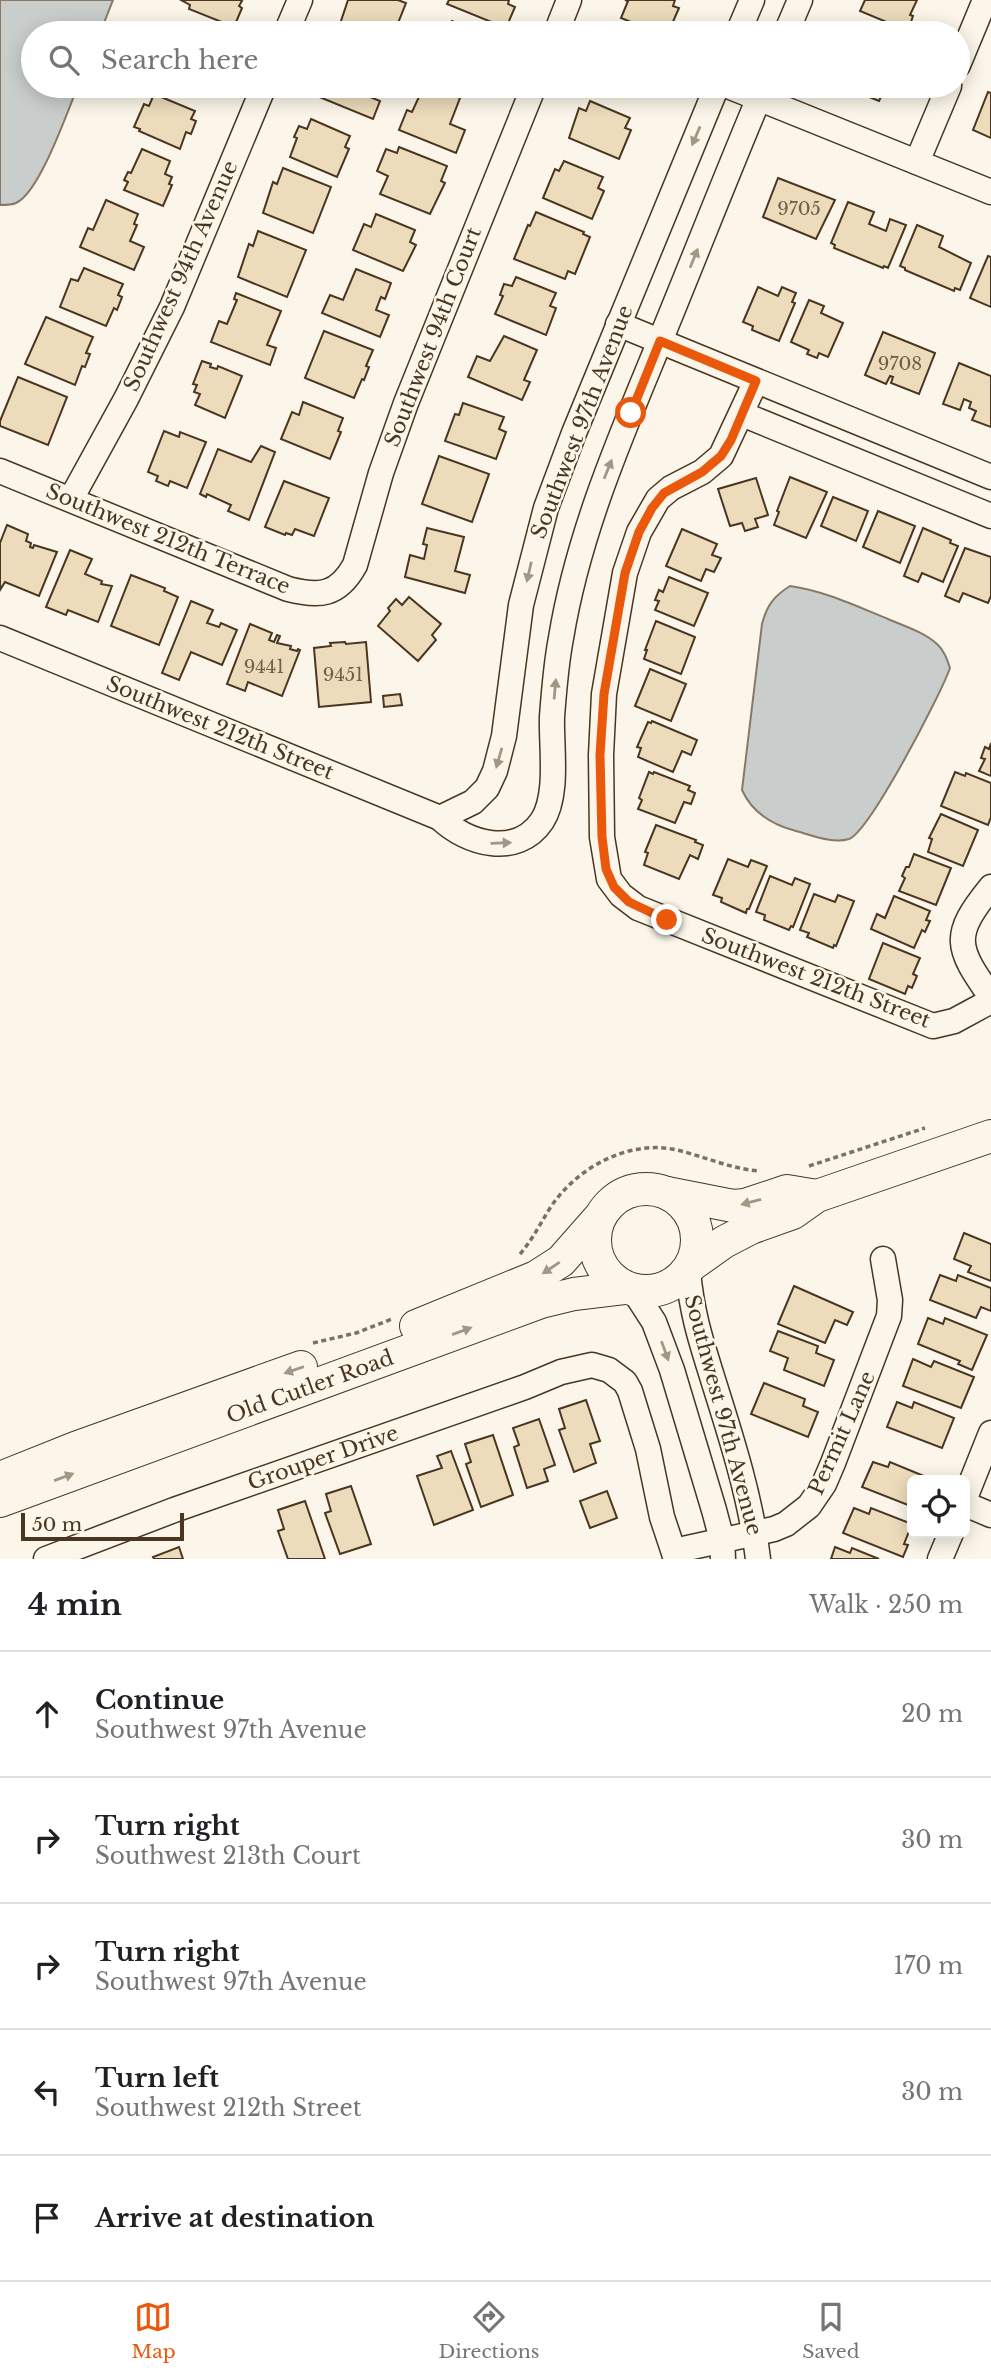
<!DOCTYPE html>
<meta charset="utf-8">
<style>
body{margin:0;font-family:"Libre Baskerville",serif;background:#f2f2f2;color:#202124}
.controls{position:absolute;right:21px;bottom:21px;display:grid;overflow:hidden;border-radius:10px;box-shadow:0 4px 18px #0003}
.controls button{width:63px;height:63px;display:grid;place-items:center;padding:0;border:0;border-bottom:2px solid #e0e0e0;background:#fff;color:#202124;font:35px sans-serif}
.scale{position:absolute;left:21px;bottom:18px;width:163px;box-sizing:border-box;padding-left:7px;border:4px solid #4a3520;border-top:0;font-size:19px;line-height:24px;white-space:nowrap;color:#4a3520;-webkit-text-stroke:5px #fbf6e9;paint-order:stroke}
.stop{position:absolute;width:21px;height:21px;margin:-16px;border:5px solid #ea580c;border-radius:50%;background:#fff}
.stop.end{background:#ea580c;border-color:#fff;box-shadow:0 2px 7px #0008}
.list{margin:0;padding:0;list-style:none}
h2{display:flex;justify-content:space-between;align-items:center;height:91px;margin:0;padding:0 28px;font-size:30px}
h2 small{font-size:23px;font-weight:400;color:#757577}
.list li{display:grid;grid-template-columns:46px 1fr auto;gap:21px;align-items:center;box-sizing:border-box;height:126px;padding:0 28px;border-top:2px solid #e0e0e0}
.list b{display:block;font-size:26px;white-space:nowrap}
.list p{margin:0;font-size:23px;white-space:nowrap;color:#757577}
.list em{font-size:23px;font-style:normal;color:#757577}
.icon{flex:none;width:38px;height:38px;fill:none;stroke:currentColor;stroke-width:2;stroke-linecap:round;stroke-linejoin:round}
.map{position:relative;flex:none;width:991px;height:1559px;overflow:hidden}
.search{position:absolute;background:#fff;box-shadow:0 4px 18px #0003;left:21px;right:21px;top:21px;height:77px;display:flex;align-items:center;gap:18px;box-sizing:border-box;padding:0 24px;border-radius:38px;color:#757577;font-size:26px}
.sheet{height:721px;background:#fff}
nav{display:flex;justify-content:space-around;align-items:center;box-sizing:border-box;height:98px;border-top:2px solid #e0e0e0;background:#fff;font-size:19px;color:#757577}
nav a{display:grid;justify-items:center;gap:4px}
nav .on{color:#ea580c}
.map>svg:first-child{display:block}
</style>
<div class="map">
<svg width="991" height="1559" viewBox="0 0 991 1559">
<rect width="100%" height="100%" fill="#fbf6e9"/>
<!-- water -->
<g fill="#c9cecd" stroke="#887966" stroke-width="2">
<path d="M0 0H113L100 33H33V86H78C67 112 40 192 16 203 12 205 5 205 0 205Z"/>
<path d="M790 586C825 591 856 606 888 619 904 626 924 632 937 644 944 650 947 659 950 668 941 694 870 831 849 839 833 844 811 835 796 831 772 825 752 812 742 790L762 624C767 605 774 596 790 586Z"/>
</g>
<!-- building -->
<g fill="#ecdcbc" stroke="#4a3520" stroke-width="2">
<polygon points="181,0 240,0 242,1 239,6 242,8 234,27 189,9 190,5"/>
<polygon points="348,0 398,0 406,3 394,33 346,33 338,30"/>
<polygon points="449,0 509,0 508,4 515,7 506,28 447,4"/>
<polygon points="625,0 675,0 673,6 679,8 668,33 658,33 621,18 628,1"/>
<polygon points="865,0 917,0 910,15 913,16 908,31 860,11"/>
<polygon points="452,21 479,33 447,33"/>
<polygon points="316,86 368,86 365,95 380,101 373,119 312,94"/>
<polygon points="424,86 432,86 460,98 450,124 465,130 456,153 399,130 407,110 412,112"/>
<polygon points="842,86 886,86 879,101"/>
<polygon points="988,92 991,93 991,138 973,130"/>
<polygon points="154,94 195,111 191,119 196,121 191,134 186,132 180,149 139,131 140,129 134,127 144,104 149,106"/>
<polygon points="590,101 630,118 625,128 631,130 619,159 569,138 579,108 586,111"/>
<polygon points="311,119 350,136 345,147 349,149 337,177 290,157 297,138 294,137 299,126 307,129"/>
<polygon points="399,147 447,166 441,181 445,183 430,214 380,194 388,176 377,171 386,149 397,153"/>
<polygon points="142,149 170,161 165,174 172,177 169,184 172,185 163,206 124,190 128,182 124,180 128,172 131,173"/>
<polygon points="564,161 603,177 598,188 604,191 592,219 543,198 555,169 559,171"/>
<polygon points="283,168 331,187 313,233 263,213 273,182 277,184"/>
<polygon points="778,178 835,200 816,239 763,217"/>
<polygon points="106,200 138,214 134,224 137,225 130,241 144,247 134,270 80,247 88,228 93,230"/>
<polygon points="848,202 874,212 869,224 886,231 890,219 906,225 888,268 884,266 883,268 834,248 835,245 831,243"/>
<polygon points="536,212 584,232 583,234 590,237 575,274 568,271 565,279 514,259 528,225 530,226"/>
<polygon points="376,214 415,230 410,242 416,245 403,271 353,250 364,224 371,227"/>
<polygon points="917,225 943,236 939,247 971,263 960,290 955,288 954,291 905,270 905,268 900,266"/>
<polygon points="258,231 306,250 287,297 238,277 249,244 253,246"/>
<polygon points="988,256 991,257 991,307 970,298"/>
<polygon points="84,268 123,284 118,295 122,297 117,310 114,308 106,326 60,307 71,279 78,281"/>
<polygon points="356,269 391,283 385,299 381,297 376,310 389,315 380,337 322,313 330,295 343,300"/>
<polygon points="516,277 556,293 550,306 556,308 546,335 495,314 503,296 500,295 504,284 512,286"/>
<polygon points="758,287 778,296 782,287 796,293 792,302 795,303 779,341 752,330 753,326 743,322"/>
<polygon points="236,293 281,311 267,345 276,348 270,365 211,342 219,321 227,324 237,300 234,299"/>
<polygon points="809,300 824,306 821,313 843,323 828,357 819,353 817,358 807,354 809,350 791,342"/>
<polygon points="46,317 93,337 86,353 90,354 85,367 82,366 75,385 25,364"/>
<polygon points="324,331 373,350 366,366 369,367 364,380 362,379 354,398 305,378"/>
<polygon points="883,332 935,353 919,394 891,383 893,377 890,376 886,384 865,375"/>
<polygon points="504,336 537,350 524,380 530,382 522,400 468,377 477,356 490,361"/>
<polygon points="202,361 211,364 210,367 217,369 218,366 242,376 225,418 195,405 200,394 194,392 197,385 193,384"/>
<polygon points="959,363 991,376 991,427 972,420 976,411 969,408 971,402 964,399 960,410 943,404"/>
<polygon points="18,377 67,397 48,445 0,426 0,421"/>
<polygon points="303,402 343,418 338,431 341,432 330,459 281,439 292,412 299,415"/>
<polygon points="463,403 504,417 499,429 506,432 496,459 445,441 455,414 459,415"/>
<polygon points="164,431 179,437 180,432 206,442 187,488 170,481 168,486 156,481 158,476 148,472"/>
<polygon points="261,446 275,452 249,520 228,511 231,505 207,494 206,497 200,494 218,449 251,462"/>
<polygon points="439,456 489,474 472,522 422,504"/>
<polygon points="790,477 827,492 806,538 774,525 779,512 777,511"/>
<polygon points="756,478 768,515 755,519 758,527 745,531 742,523 730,526 718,489"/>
<polygon points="284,481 329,498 314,536 295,529 292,535 286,533 285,535 265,527"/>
<polygon points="833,497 868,511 856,541 821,526"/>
<polygon points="878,511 915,526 900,563 863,547"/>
<polygon points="7,525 28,534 26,541 31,543 30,547 33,548 34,545 57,552 39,596 5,582 0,590 0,543"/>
<polygon points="427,528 464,537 455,571 470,575 465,593 405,577 410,555 424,559 427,545 423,544"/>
<polygon points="923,528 951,540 950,543 958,546 943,582 922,573 918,582 904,576"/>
<polygon points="682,529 717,544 712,555 721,558 714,572 706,569 701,581 666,566"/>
<polygon points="965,548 991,557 991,596 988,603 963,593 959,602 945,596"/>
<polygon points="70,550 92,559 85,574 102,581 101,584 112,586 98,622 68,610 66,615 46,607"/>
<polygon points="131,575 165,588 164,591 178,597 159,645 111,626"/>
<polygon points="669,577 708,593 694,626 655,610 659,601 655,600 659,590 663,592"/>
<polygon points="409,597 441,624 432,635 436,640 418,661 378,626 390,611 388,608 396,599 402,605"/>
<polygon points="191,601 213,610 207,623 219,627 221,623 237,630 222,665 191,652 179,680 162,673"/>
<polygon points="656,621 695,637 681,674 644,659 647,650 645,650"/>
<polygon points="250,624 272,633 269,640 274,642 277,635 280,636 277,643 291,646 290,649 297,651 298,649 300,650 282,696 248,682 245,691 227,684"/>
<polygon points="345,642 346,644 366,642 371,702 319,707 314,648 331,646 330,643"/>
<polygon points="650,669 686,684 671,721 635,706"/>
<polygon points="400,694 402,705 384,707 383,696"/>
<polygon points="652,721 697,740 691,755 682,751 673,772 638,757 641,748 637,747 648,722 651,723"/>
<polygon points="991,743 991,776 979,771 985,759 981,758 985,747 989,749"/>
<polygon points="649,772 653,774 654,772 690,786 688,790 695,793 691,804 684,802 675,823 638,809 642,800 639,798"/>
<polygon points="955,772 965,776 966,773 991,783 991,817 988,825 941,806"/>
<polygon points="941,814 978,830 963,866 928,852 932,839 929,838"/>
<polygon points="656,825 696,840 695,842 703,845 698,859 690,855 679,879 644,865 648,853 645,852"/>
<polygon points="914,854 951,868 936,905 899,891 905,878 902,876 906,867 909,867"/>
<polygon points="728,859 748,867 751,860 767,866 749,909 747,909 746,913 721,902 722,898 713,895"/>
<polygon points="770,876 792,885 795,878 810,884 793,927 791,926 789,930 764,920 765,915 756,912"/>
<polygon points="814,894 835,902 838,895 854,901 836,946 834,945 833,948 807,937 809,933 800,930"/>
<polygon points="894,896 930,911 926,920 930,921 925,932 922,930 914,948 871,929 877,914 885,918"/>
<polygon points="883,943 920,958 913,974 917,976 912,988 908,986 905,994 869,979"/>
<polygon points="964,1233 991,1244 991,1281 968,1272 971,1266 954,1259"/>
<polygon points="940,1275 956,1281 958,1275 991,1288 991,1311 981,1307 976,1318 930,1300"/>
<polygon points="794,1286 853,1312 847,1325 835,1320 825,1343 778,1324"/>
<polygon points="928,1318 943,1324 945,1318 987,1335 972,1370 958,1364 960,1361 918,1344"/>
<polygon points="778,1331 818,1346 816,1353 834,1360 824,1386 784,1370 788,1358 770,1351"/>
<polygon points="913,1359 931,1367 934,1361 974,1377 961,1408 903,1386"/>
<polygon points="764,1383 805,1399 803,1406 818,1412 808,1437 751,1414"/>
<polygon points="586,1400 600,1441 590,1444 596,1463 574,1472 559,1430 565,1428 559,1409"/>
<polygon points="897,1402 912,1408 914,1402 954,1418 942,1448 887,1427"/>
<polygon points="539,1419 555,1465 544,1469 548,1481 527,1488 514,1447 519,1445 513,1428"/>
<polygon points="493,1435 513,1495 481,1507 466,1464 471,1462 465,1444"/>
<polygon points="451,1451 473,1510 434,1525 417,1476 442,1468 437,1456"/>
<polygon points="873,1462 888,1467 890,1462 931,1479 912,1480 912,1495 908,1505 862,1487"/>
<polygon points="351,1486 371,1544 340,1554 325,1513 331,1511 326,1494"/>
<polygon points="607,1491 617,1518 590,1528 580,1501"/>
<polygon points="305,1501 325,1559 288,1559 278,1531 284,1529 278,1510"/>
<polygon points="854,1508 869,1514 871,1508 912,1524 904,1544 908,1545 903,1557 843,1533"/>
<polygon points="179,1547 183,1559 154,1559 153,1557"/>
<polygon points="835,1547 850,1553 852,1548 879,1559 831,1559"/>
</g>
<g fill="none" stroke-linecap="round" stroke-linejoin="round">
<!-- minor casing -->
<g stroke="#4a3520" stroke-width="27">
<g id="minor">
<polyline points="286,33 300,0"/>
<polyline points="556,33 569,0"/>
<polyline points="738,33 752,0"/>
<polyline points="786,33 800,0"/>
<polyline points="958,65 985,0"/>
<polyline points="728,86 991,192"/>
<polyline points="917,162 949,86"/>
<polyline points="618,324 991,477"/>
<polyline points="756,381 721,456 702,472 671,488 658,499 639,532 625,573 604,694 601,755 602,837 609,879 621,895 638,908 933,1026 954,1021 991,1001"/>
<polyline points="742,414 991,516"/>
<path d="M0 471 288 589C319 597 338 596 355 565L381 473 406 403 534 86"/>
<polyline points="71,499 126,399 172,307 264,86"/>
<path d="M0 638 440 818C467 844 517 858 542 821 559 795 551 747 552 717 554 690 556 664 561 638 578 534 620 438 660 341 695 256 728 171 764 86"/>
<polyline points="440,818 473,802 487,788 495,771 504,736 521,605 546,508 574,433 717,86"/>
<path d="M991 887C951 936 956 947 991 997"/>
<path d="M688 1271C692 1316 702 1344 715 1386 733 1443 751 1500 758 1559"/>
<polyline points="634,1291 654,1322 672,1370 714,1510 722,1540 723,1559"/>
<polyline points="965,1498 991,1433"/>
<polyline points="965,1504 991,1515"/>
<polyline points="674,1551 774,1529 786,1524 809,1506 824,1484 833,1463 889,1316 890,1300 883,1259"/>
<polyline points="46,1559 174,1510 525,1387 561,1372 592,1365 609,1370 625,1382 630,1391 648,1449 662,1517 676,1559"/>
<polyline points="940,1559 951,1533"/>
</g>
</g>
<!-- major casing -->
<g stroke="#4a3520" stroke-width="34">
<g id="major">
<circle cx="646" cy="1240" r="51"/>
<polyline points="667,1193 733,1206 745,1205 787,1191 817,1196"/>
<polyline points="693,1264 724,1242 751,1228 793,1213 817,1196 991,1136"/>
<polyline points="416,1326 536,1277 561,1261 598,1219"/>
<polyline points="0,1478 75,1448 301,1367"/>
<polyline points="0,1501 541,1302 574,1294 624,1288"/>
</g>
</g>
<!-- path -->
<g stroke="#7f6f5c" stroke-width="3.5" stroke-dasharray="5 3.5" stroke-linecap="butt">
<polyline points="809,1166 925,1128"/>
<path d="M520 1254C533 1239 541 1222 552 1205 578 1168 626 1141 672 1149 702 1155 729 1169 760 1171"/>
<polyline points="313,1343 356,1333 392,1319"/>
</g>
<!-- minor -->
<use href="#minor" stroke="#fbf6e9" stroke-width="24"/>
<!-- major -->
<use href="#major" stroke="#fbf6e9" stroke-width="32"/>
</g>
<!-- one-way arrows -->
<defs><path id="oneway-solid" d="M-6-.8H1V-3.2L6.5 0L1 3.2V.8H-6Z" transform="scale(1.75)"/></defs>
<g fill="#a29684">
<use href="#oneway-solid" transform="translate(696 136) rotate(113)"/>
<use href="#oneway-solid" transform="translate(694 258) rotate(-68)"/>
<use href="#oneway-solid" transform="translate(608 469) rotate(-68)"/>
<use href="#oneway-solid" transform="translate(529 572) rotate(103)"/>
<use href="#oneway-solid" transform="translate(555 689) rotate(-85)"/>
<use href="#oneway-solid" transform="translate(499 758) rotate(106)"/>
<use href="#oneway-solid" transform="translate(501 843) rotate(-2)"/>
<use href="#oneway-solid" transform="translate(751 1202) rotate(165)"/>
<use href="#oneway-solid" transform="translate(551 1268) rotate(146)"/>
<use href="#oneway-solid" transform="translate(462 1331) rotate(-20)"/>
<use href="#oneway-solid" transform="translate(665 1351) rotate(70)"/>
<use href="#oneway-solid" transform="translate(294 1370) rotate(161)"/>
<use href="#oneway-solid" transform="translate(64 1477) rotate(-20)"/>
</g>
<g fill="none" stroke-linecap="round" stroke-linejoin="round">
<!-- route -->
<polyline stroke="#ea580c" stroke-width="9" points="631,413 660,341 756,381 731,440 721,456 702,472 664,493 652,508 639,532 625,573 604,694 600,755 602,837 606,869 614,887 629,902 667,920"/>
</g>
<g text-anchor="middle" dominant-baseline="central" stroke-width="5" stroke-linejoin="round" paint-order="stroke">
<!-- number labels -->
<g font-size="18" fill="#725f47">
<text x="799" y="209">9705</text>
<text x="900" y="364">9708</text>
<text x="264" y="667">9441</text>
<text x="343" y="675">9451</text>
</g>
<!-- street labels -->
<g font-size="21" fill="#4a3520" stroke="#fbf6e9">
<text transform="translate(181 276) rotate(-66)">Southwest 94th Avenue</text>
<text transform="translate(433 337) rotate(-69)">Southwest 94th Court</text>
<text transform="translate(582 422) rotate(-69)">Southwest 97th Avenue</text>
<text transform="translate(168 539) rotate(22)">Southwest 212th Terrace</text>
<text transform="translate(220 728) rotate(22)">Southwest 212th Street</text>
<text transform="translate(816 978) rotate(21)">Southwest 212th Street</text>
<text transform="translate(310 1387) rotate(-20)">Old Cutler Road</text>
<text transform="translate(723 1415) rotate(75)">Southwest 97th Avenue</text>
<text transform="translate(842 1433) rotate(-66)">Permit Lane</text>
<text transform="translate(323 1458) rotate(-19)">Grouper Drive</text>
</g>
</g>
</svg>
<div class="controls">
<button><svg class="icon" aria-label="locate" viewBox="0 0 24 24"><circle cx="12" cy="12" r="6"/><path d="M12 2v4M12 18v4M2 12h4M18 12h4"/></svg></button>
</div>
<div class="scale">50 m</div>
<div class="stop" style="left:631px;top:413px"></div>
<div class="stop end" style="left:667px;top:920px"></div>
<div class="search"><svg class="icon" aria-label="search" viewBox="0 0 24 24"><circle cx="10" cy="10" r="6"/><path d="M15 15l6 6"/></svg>Search here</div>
</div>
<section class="sheet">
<h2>4 min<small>Walk · 250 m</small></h2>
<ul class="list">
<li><svg class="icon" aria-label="ahead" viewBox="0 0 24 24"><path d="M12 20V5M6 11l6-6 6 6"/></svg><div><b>Continue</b><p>Southwest 97th Avenue</p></div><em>20 m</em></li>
<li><svg class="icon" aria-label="right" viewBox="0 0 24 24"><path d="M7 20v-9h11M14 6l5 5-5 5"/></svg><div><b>Turn right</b><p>Southwest 213th Court</p></div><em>30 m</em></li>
<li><svg class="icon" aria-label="right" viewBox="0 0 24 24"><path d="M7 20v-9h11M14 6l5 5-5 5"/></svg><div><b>Turn right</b><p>Southwest 97th Avenue</p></div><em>170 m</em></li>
<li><svg class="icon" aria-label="left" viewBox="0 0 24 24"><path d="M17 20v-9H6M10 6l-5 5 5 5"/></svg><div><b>Turn left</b><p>Southwest 212th Street</p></div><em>30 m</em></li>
<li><svg class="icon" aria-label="arrive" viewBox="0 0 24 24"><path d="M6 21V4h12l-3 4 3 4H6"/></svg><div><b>Arrive at destination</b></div></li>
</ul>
</section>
<nav>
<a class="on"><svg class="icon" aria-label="map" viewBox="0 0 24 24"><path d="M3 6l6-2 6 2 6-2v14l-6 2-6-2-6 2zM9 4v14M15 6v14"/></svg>Map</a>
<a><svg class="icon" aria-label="directions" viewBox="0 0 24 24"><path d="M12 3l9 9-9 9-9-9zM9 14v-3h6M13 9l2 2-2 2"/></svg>Directions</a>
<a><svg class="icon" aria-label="saved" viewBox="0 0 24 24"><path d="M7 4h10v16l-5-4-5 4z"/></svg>Saved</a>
</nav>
